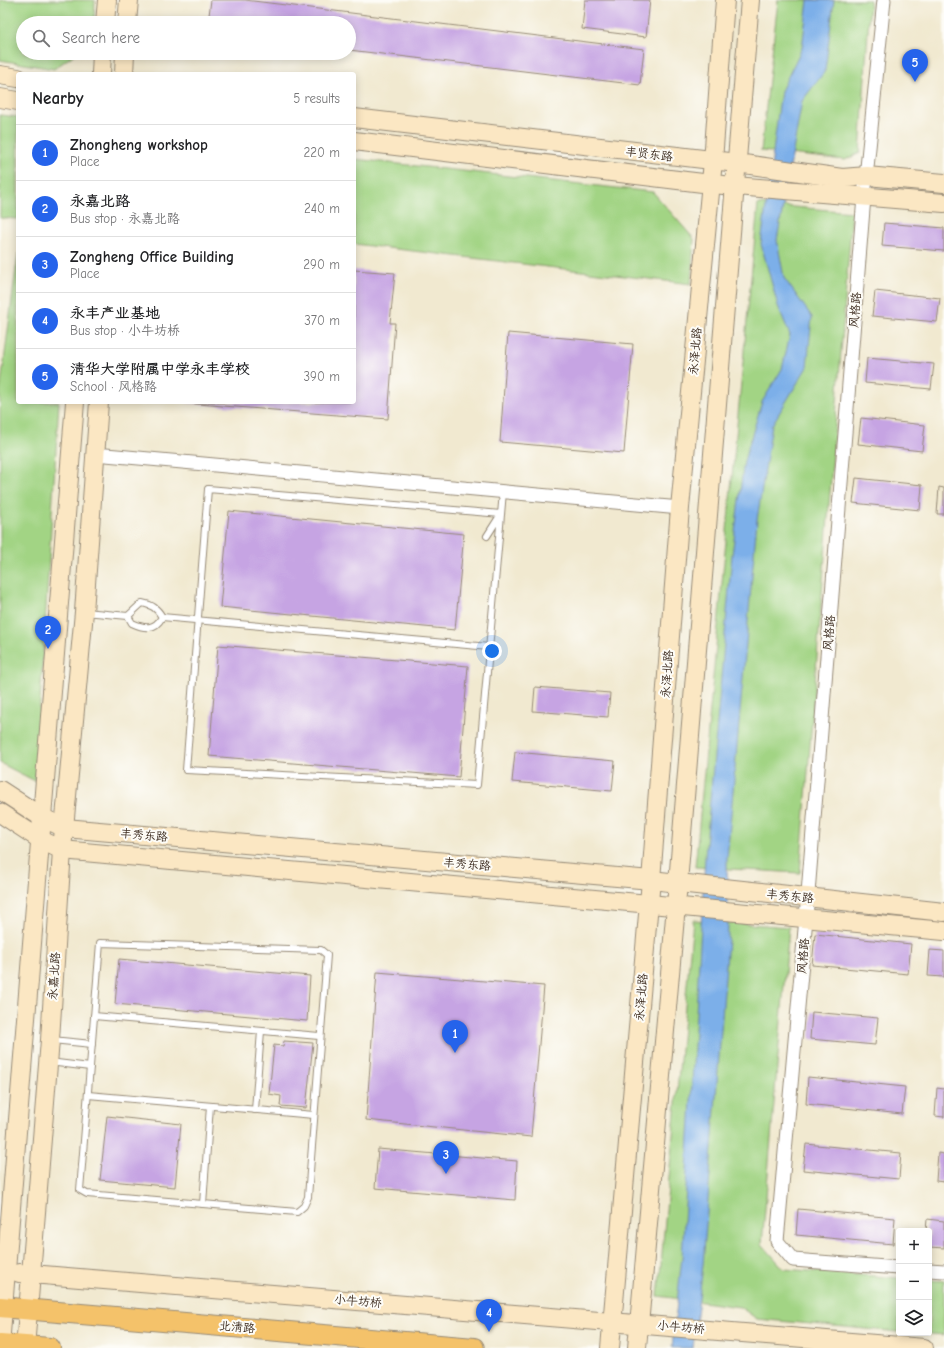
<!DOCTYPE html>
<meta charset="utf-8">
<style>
body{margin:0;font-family:"Comic Neue","LXGW WenKai TC",sans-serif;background:#f6f6f6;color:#202124}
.controls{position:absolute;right:12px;bottom:12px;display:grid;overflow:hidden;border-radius:4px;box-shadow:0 2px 10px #0003}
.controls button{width:36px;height:36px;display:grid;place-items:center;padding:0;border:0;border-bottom:1px solid #e0e0e0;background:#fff;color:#202124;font:20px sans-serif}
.you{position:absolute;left:492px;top:651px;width:14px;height:14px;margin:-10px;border:3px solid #fff;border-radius:50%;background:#1a73e8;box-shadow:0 0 0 6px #1a73e833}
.badge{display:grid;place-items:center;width:26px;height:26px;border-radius:50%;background:#2563eb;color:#fff;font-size:13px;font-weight:700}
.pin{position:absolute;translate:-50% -33px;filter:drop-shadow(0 1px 2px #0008)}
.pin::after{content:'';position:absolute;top:21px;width:14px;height:12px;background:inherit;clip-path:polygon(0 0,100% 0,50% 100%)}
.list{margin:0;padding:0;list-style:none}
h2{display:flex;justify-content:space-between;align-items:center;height:52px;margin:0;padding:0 16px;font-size:17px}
h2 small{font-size:13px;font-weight:400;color:#757577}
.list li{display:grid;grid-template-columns:26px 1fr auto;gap:12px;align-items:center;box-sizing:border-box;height:56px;padding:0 16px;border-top:1px solid #e0e0e0}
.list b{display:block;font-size:15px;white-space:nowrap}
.list p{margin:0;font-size:13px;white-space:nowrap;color:#757577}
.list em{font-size:13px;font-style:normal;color:#757577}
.icon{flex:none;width:22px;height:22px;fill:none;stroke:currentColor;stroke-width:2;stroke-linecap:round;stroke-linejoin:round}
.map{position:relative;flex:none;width:944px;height:1348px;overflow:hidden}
.search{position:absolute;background:#fff;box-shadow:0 2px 10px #0003;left:16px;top:16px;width:340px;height:44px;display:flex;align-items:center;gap:10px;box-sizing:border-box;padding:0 14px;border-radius:22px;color:#757577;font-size:15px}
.panel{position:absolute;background:#fff;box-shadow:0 2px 10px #0003;left:16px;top:72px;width:340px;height:332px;border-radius:4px}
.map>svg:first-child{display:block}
</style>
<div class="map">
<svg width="944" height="1348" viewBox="0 0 944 1348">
<rect width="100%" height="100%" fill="#fdfcf7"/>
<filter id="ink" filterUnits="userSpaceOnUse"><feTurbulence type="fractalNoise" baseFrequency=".025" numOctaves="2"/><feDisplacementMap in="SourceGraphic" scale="8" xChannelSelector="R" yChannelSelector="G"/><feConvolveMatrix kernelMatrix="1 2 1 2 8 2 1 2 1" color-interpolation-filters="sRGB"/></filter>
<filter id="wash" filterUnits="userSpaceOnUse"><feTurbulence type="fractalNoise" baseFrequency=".012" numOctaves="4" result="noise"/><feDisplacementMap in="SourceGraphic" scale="16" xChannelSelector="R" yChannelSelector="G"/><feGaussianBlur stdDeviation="0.9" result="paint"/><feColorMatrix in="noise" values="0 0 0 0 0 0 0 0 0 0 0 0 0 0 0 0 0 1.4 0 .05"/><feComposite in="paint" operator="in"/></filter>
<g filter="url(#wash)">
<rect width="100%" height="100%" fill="#f1e9d0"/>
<!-- green -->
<g fill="#a2d484" stroke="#6e7f51">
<polygon points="0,0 95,0 94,23 23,23 23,53 76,53 54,69 0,60"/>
<polygon points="778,0 870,0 860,153 845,160 761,151"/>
<polygon points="0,115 18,117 18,219 0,218"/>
<polygon points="354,159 653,192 694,239 691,284 354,244"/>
<polygon points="758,204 852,212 800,873 695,867"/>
<polygon points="18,253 18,402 59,402 35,781 0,763 0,392"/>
<polygon points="693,920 789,927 762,1244 784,1269 899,1278 899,1332 757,1319 740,1307 658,1296"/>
<polygon points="929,1280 944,1281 944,1335 916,1333 929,1333"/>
</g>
<!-- water -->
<polygon fill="#7cafe9" stroke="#5c6c84" points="808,0 834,0 825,71 802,101 777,240 784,278 812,317 807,367 772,425 757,520 727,859 728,940 703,1265 693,1348 672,1348 682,1257 705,857 732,555 744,461 762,402 782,369 790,335 778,306 761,244 781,91 802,48"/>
<g id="blocks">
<!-- building -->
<g fill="#c6a4e3">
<polygon points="211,0 245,0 644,49 640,85 349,50 349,23 208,23"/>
<polygon points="585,0 650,0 646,37 582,29"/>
<polygon points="884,223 944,228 944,251 882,246"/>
<polygon points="354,270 395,273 390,323 395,323 388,419 185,403 354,402"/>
<polygon points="875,291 940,298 937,322 872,316"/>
<polygon points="508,333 633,344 624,453 500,442"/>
<polygon points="867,358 934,364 931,389 865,383"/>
<polygon points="861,418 925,425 922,451 858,444"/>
<polygon points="856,478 922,485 920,510 853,503"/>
<polygon points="939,487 944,488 944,514 937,514"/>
<polygon points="229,511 464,534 455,630 220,607"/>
<polygon points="218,645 468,666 459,777 209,756"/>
<polygon points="535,687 610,693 608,717 533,711"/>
<polygon points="515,752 615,761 612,791 512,782"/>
<polygon points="815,934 911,944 908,974 812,965"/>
<polygon points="930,950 944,951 944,977 928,976"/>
<polygon points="119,959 310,976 307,1021 115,1004"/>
<polygon points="377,972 544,986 531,1137 366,1120"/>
<polygon points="812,1012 878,1018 875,1045 810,1039"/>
<polygon points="284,1041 313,1043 306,1108 280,1106 281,1096 269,1094 274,1045 283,1046"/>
<polygon points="808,1077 905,1087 902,1114 806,1104"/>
<polygon points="937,1088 944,1089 944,1117 935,1116"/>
<polygon points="107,1116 181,1124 175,1187 100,1180"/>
<polygon points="806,1144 901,1153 899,1179 803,1170"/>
<polygon points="378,1149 517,1161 515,1200 375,1188"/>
<polygon points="938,1153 944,1154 944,1182 936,1181"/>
<polygon points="798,1209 895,1218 893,1244 796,1235"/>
<polygon points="927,1219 944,1221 944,1248 929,1247 929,1231 926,1231"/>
</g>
</g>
</g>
<g filter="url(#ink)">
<use href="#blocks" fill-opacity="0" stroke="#968a77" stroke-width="1"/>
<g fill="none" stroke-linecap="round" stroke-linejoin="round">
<!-- lane casing -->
<g stroke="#968a77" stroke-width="8">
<g id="lane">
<polyline points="487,536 501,514 208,489 186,770 477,785 503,492"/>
<path d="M142 603C152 605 157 608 162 617 155 630 145 629 132 623L128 616Z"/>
<polyline points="85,612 128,616"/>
<polyline points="162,617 489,647"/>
<polygon points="100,943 321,950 327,955 308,1197 304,1206 297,1212 87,1194 80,1190"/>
<polyline points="94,1016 319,1036"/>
<polyline points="52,1040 92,1044"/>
<polyline points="49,1062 90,1067"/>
<polyline points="88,1095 314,1115"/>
<polyline points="255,1110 261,1031"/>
<polyline points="203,1204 210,1106"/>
</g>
</g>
<!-- street casing -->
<g stroke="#968a77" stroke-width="15">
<g id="street">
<polyline points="884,0 864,197 806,918 777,1241 793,1260 899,1268"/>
<polyline points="95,454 680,508"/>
<polyline points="929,1270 944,1271"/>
</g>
</g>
<!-- secondary casing -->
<g stroke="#968a77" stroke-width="20">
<g id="secondary">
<polyline points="105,23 107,0"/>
<polyline points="127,23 129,0"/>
<polyline points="101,74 102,53"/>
<polyline points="124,74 125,53"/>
<polyline points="0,75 18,78"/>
<polyline points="0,98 18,101"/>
<polyline points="354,118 737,163 842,178 867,176 944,183"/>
<polyline points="354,141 711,184 944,203"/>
<polyline points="0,790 43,818 65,828 651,880 944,912"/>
<polyline points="0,813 41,840 62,850 944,931"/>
<polyline points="19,1273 924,1348"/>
<polyline points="0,1346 75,402"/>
<polyline points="25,1348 50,1040 62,850 84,612 99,402"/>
<polyline points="610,1348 651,880 680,508 713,161 725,0"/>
<polyline points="637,1348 678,883 750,0"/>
</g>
</g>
<!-- primary casing -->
<g stroke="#968a77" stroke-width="22">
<g id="primary">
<polyline points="0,1307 474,1348"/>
<polyline points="0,1344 50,1348"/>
</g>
</g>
<!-- lane -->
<use href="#lane" stroke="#fff" stroke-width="6"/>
<!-- street -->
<use href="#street" stroke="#fff" stroke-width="13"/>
<!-- secondary -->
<use href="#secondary" stroke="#fbe7c3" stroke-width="18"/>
<!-- primary -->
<use href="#primary" stroke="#f4c26a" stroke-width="20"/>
</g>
</g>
<g text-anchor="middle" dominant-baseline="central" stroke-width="4" stroke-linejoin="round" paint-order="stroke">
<!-- street labels -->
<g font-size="12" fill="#3b2a1e" stroke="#fdfcf7">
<text transform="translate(649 154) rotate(7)">丰贤东路</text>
<text transform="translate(855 310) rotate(-85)">风格路</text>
<text transform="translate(695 351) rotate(-85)">永泽北路</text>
<text transform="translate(829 633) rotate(-85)">风格路</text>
<text transform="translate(667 674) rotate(-86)">永泽北路</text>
<text transform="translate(144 835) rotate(5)">丰秀东路</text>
<text transform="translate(467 864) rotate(5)">丰秀东路</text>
<text transform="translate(790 896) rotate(6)">丰秀东路</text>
<text transform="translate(803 956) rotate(-85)">风格路</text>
<text transform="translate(54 976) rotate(-86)">永嘉北路</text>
<text transform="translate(641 997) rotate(-85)">永泽北路</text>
<text transform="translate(358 1301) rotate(5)">小牛坊桥</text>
<text transform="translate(237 1327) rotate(5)">北清路</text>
<text transform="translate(681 1327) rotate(5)">小牛坊桥</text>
</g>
</g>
</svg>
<div class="controls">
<button>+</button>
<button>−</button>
<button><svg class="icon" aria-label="layers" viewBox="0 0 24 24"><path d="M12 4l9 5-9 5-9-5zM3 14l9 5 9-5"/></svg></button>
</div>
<div class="you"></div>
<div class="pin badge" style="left:455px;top:1053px">1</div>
<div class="pin badge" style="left:48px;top:649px">2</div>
<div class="pin badge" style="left:446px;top:1174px">3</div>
<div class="pin badge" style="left:489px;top:1332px">4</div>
<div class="pin badge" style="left:915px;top:82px">5</div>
<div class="search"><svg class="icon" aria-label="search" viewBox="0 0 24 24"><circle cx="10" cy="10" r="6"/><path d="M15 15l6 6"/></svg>Search here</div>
<section class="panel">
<h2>Nearby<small>5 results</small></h2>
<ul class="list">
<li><span class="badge">1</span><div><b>Zhongheng workshop</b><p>Place</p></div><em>220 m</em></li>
<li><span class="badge">2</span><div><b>永嘉北路</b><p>Bus stop · 永嘉北路</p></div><em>240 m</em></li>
<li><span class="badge">3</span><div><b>Zongheng Office Building</b><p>Place</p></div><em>290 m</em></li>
<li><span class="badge">4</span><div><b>永丰产业基地</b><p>Bus stop · 小牛坊桥</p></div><em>370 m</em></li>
<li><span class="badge">5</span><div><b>清华大学附属中学永丰学校</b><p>School · 风格路</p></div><em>390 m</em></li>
</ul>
</section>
</div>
